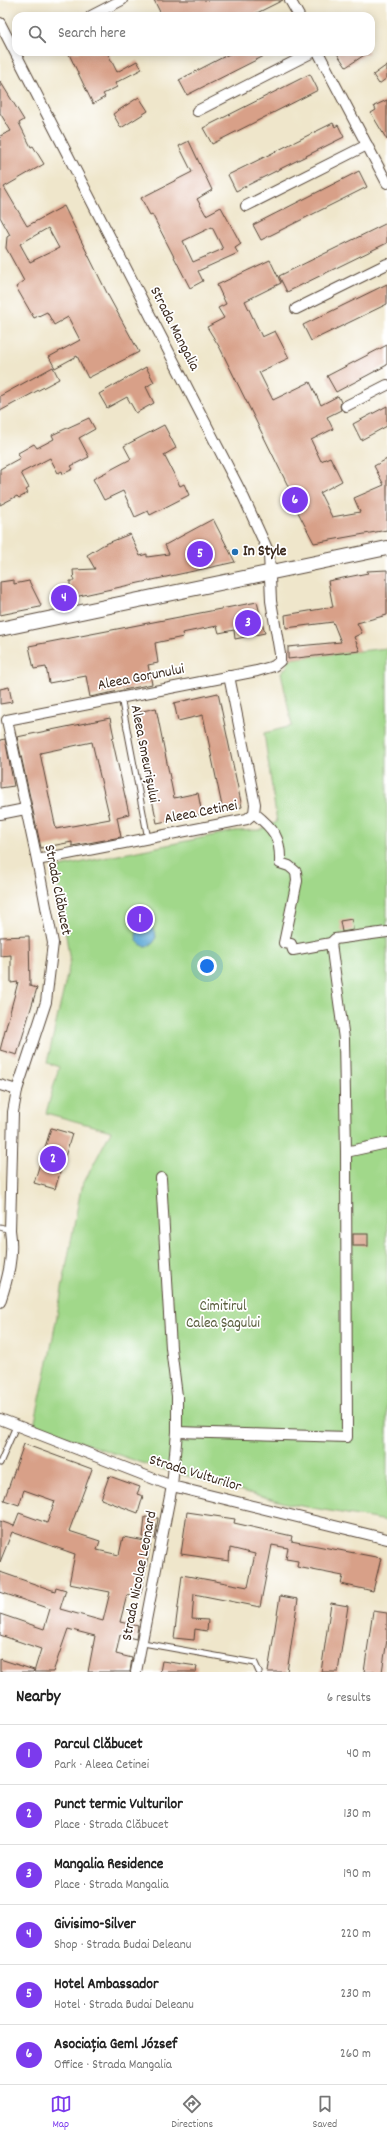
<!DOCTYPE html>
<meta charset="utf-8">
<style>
body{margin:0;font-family:Dekko,sans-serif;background:#f6f6f6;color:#222}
.you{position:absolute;left:207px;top:966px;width:14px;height:14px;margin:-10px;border:3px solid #fff;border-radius:50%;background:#1a73e8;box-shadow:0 0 0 6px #1a73e833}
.badge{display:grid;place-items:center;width:26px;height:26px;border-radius:50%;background:#7c3aed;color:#fff;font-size:13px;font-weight:700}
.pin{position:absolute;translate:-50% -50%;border:2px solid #fff;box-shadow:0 1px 4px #0006}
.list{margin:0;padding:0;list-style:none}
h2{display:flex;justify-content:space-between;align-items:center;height:52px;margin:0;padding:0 16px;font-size:17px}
h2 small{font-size:13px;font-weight:400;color:#767676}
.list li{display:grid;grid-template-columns:26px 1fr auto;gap:12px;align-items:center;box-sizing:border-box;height:60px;padding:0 16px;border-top:1px solid #e0e0e0}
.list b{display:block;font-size:15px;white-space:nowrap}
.list p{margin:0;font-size:13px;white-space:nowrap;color:#767676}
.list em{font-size:13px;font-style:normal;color:#767676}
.icon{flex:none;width:22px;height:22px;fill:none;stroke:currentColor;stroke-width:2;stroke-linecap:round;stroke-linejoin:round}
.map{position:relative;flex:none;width:387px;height:1672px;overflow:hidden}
.search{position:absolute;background:#fff;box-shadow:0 2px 10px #0003;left:12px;right:12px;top:12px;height:44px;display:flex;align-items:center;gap:10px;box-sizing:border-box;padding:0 14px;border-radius:12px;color:#767676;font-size:15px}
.sheet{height:412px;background:#fff}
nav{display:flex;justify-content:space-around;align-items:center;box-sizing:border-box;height:56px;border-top:1px solid #e0e0e0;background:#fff;font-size:11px;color:#767676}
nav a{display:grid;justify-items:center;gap:2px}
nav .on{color:#7c3aed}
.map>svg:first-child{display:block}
</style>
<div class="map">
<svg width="387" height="1672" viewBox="0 0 387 1672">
<rect width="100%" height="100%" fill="#fff"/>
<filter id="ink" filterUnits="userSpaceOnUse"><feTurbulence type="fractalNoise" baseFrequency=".025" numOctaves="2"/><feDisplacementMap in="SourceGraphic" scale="8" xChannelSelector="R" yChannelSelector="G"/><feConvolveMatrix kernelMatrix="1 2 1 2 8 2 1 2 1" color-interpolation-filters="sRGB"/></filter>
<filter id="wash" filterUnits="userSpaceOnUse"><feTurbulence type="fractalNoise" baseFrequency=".012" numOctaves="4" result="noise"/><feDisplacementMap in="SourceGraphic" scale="16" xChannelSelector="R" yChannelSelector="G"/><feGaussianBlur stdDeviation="0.9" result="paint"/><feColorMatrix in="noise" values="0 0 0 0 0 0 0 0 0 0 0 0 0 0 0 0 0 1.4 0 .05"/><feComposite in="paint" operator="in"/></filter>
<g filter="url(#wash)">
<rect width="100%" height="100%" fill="#efe6cb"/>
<!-- green -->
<polygon fill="#a1d88a" stroke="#6e8154" points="387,648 387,1521 290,1504 154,1467 34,1426 50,1353 81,1188 111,1131 46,1113 59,1067 47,1063 70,962 57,876 60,867 235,831 260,830 277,822 264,733 292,726 281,672 287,667 288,659"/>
<!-- water -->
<circle fill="#5da8d5" stroke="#4c697a" cx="146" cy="936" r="10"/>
<g id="blocks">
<!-- building -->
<g fill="#d8a088" fill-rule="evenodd">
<polygon points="154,0 283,0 251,16 162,16"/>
<polygon points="68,52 107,52 117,72 137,61 142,69 115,83 117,87 103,94 105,97 93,104"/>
<polygon points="233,52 272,52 187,95 179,80"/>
<polygon points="336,52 369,52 346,67"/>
<polygon points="387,65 387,78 379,84 373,75"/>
<polygon points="310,74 318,90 212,144 203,128"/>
<path d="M0 81 24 120 19 123 31 147 33 146 44 164 4 187 27 226 64 206 109 297 139 352 88 378 77 356 55 368 49 357 80 340 68 317 54 325 47 312 34 318 16 287 24 281 6 248 7 237 10 235 0 217V136L11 131 0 113ZM48 228 59 248 30 262 20 244Z"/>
<polygon points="139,97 148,111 121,128 113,114"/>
<polygon points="387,100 387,140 371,113 376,110 374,106"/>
<polygon points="333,123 335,127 338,125 344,137 236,191 228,175"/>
<path d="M189 141 212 190 197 199 206 215 221 207 241 244 235 248 238 253 198 271 203 281 190 288 152 214 150 215 141 198 192 172 179 146ZM212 227 223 249 193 262 183 241Z"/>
<polygon points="359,171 367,187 261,240 253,225"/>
<polygon points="387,223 387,243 287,292 279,276"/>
<polygon points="270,260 281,283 245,301 262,337 275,331 289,358 259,372 273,400 310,382 321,405 338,396 341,402 340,406 341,410 327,417 333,429 311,440 321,461 330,457 342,481 320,493 332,517 360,512 354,498 384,485 374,466 387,459 387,530 314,543 286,489 289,488 220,348 207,327 224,318 218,308 226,304 217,285"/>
<polygon points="387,284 387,304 311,341 303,325"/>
<polygon points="387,345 387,365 336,392 327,376"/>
<polygon points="53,367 59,379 0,411 0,396"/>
<polygon points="146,367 154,382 146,387 154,403 136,413 127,397 107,408 99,394"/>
<polygon points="387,406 387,426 361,440 353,424"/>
<polygon points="89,418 95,429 79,438 89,457 71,466 73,469 63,474 62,471 58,473 50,458 21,473 29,488 26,490 28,493 19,498 17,496 0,505 0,469 20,458 18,453 34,444 37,448 54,439 52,435"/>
<polygon points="164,425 176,448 164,455 180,486 184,484 189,495 150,515 148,511 135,517 123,491 104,500 93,479 131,459 124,446"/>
<polygon points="213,519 235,562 70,598 70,581 74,581 73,570 95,569 87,555 103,545 130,534 140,556 147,554 147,557 169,554 165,545"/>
<polygon points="387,570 387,615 357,623 362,633 354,637 360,651 288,659 288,647 341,642 333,622 286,628 285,615 333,607 328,581 368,573 367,571"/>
<polygon points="14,580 14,584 29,581 41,605 40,607 0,615 0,582"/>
<polygon points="257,602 265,633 235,639 234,630 219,633 217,626 182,633 183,637 155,643 158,663 148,665 152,684 90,697 86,676 49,683 46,667 34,669 29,646"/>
<polygon points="9,687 12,702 0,704 0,689"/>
<polygon points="218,693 242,807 223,811 203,715 178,721 174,703"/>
<polygon points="156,708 174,798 198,793 202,814 157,823 134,713"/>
<path d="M110 718 114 737 112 738 129 814 117 817 121 837 72 846V842L41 848 17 737ZM92 742 110 819 56 829 40 753Z"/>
<polygon points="5,739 14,786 0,788 0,740"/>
<polygon points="352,919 353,930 342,932 340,921"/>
<polygon points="29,936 30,986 37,988 17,1055 0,1050 18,982 11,983 11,955 0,956 0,937"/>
<polygon points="51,1128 72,1134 55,1189 34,1183"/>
<rect x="353" y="1234" width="15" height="12"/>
<polygon points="24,1444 92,1469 69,1531 100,1541 97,1550 119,1555 123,1537 151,1542 140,1598 127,1595 120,1622 138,1626 136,1639 120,1635 116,1654 132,1658 130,1672 88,1672 95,1636 68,1629 53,1672 34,1672 41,1649 0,1635 0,1614 44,1629 50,1609 0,1592 0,1572 55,1591 56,1587 66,1590 60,1609 103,1621 110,1592 69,1584 75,1554 12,1532 0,1562 0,1521 14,1526 19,1513 47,1523 55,1501 24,1490 19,1505 4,1500"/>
<polygon points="109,1476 140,1487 137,1494 143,1496 138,1513 101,1499"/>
<polygon points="187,1512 235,1519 234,1523 292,1536 291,1541 381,1558 373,1591 341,1584 343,1576 297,1567 298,1561 286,1559 288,1548 272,1545 260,1607 194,1594 192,1619 208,1620 207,1631 195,1629 194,1640 174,1638 182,1575 248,1587 255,1554 230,1548 229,1561 181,1554"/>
<polygon points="145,1517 158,1518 155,1539 143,1537"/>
<polygon points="280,1596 298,1599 287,1672 268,1672"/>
<polygon points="331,1603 348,1606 338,1672 321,1672"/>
<polygon points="373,1611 387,1613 387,1640 382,1672 364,1672"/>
<polygon points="0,1659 34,1670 33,1672 0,1672"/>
<polygon points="162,1661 197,1666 196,1672 160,1672"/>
</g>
</g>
</g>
<g filter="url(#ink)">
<use href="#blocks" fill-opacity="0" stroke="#564638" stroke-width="1"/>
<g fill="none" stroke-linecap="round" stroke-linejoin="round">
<!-- lane casing -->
<g stroke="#564638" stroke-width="7">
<g id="lane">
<polyline points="121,697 148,839"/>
<polyline points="0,1227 10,1230"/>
<polyline points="0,1463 16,1426"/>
<polyline points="143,1643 255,1663 259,1672"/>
</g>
</g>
<!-- street casing -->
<g stroke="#564638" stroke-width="12">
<g id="street">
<polyline points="290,0 299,16"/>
<polyline points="91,16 122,0"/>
<path d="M0 23 244 498 269 553 271 601 280 654V661L274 666 257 671 7 720 37 860 53 943 46 1002 17 1090 13 1112 10 1230C14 1256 8 1278 0 1302"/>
<polyline points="318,52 387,183"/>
<polyline points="197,111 313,52"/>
<polyline points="246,206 367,145"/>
<polyline points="296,309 387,264"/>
<polyline points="346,406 387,385"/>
<path d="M254 813C274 829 281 838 280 863L289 866 296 872 297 881 284 943 291 944 293 950 331 943 335 939 387 932"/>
<polyline points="0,814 25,809"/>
<polyline points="37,860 247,819 254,813 255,804 229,676"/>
<polyline points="0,1085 17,1090"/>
<polyline points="346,1152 387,1143"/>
<polyline points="0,1419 172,1486 387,1539"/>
<polyline points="177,1432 347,1437 346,1152 344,1039 331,943"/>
<polyline points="136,1672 172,1486 177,1432 177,1396 171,1348 161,1178"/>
</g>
</g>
<!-- secondary casing -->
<g stroke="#564638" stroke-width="16">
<polyline id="secondary" points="0,629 387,548"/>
</g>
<!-- lane -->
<use href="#lane" stroke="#fff" stroke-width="5"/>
<!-- street -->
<use href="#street" stroke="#fff" stroke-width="10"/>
<!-- secondary -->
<use href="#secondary" stroke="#fff" stroke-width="14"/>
</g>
</g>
<!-- markers -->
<circle fill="#1f6fb2" stroke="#fff" stroke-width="1.5" cx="235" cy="552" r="4"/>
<g text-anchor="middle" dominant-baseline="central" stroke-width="3.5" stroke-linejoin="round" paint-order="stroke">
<!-- street labels -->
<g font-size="15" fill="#3b2a1e" stroke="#fff">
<text transform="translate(174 329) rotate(63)">Strada Mangalia</text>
<text transform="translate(141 678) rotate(-11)">Aleea Gorunului</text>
<text transform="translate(144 754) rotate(79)">Aleea Smeurișului</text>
<text transform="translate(201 813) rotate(-11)">Aleea Cetinei</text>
<text transform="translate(57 890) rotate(79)">Strada Clăbucet</text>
<text transform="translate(195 1474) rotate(17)">Strada Vulturilor</text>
<text transform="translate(140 1576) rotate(-79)">Strada Nicolae Leonard</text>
</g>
<!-- poi labels -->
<g font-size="15" font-weight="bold" fill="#3b2a1e" stroke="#fff" text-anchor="start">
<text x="243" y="552">In Style</text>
</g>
<!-- park labels -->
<g font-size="15" fill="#5a5e3e" stroke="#fff">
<text x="223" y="1307">Cimitirul<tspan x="223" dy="17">Calea Șagului</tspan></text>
</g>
</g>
</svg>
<div class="you"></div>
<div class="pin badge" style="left:140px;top:919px">1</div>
<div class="pin badge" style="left:53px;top:1159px">2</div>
<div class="pin badge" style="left:248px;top:623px">3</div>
<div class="pin badge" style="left:64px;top:598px">4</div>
<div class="pin badge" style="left:200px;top:554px">5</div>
<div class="pin badge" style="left:295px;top:500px">6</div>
<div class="search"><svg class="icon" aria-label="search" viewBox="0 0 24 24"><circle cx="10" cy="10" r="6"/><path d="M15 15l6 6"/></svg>Search here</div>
</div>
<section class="sheet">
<h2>Nearby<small>6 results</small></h2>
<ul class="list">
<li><span class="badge">1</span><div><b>Parcul Clăbucet</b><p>Park · Aleea Cetinei</p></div><em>40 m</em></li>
<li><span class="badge">2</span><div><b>Punct termic Vulturilor</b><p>Place · Strada Clăbucet</p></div><em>130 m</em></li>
<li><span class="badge">3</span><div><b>Mangalia Residence</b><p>Place · Strada Mangalia</p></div><em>190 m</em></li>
<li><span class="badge">4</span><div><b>Givisimo-Silver</b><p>Shop · Strada Budai Deleanu</p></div><em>220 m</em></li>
<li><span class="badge">5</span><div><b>Hotel Ambassador</b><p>Hotel · Strada Budai Deleanu</p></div><em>230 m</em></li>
<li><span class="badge">6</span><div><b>Asociația Geml József</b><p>Office · Strada Mangalia</p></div><em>260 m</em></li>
</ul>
</section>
<nav>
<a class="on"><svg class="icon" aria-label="map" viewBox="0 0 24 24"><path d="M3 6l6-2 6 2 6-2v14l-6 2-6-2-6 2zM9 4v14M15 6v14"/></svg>Map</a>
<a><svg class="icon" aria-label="directions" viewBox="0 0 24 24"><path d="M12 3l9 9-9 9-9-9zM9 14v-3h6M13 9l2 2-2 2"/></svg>Directions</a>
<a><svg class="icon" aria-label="saved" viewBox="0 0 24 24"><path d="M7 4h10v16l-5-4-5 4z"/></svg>Saved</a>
</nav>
